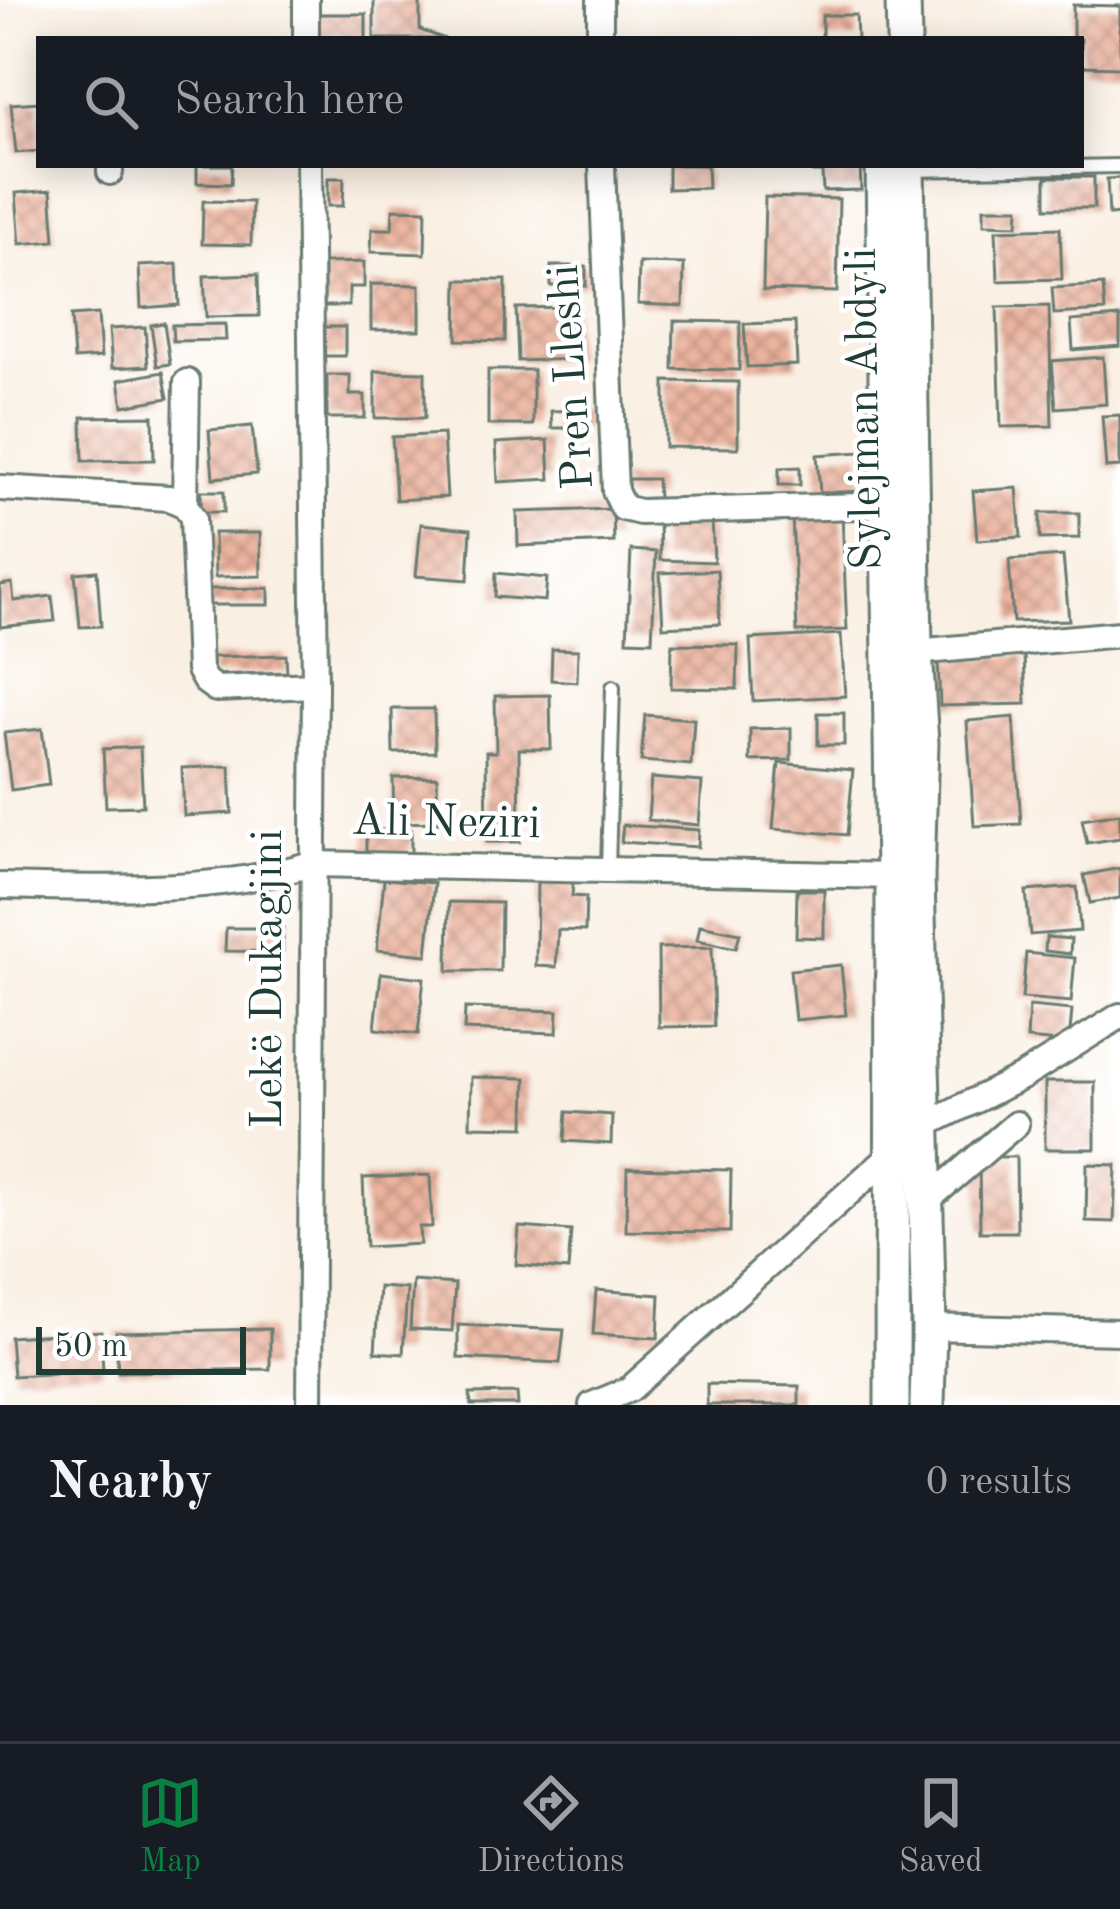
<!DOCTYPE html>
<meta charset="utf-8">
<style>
body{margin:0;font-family:"Old Standard TT",serif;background:#20242c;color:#f1f3f6}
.scale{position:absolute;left:36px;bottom:30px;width:210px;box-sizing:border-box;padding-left:12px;border:6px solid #1f3d34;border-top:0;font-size:33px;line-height:42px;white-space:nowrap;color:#1f3d34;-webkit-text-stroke:9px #fff;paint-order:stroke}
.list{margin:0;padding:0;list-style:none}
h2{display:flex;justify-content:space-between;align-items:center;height:156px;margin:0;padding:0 48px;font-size:51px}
h2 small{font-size:39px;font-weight:400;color:#9ea1a6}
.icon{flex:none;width:66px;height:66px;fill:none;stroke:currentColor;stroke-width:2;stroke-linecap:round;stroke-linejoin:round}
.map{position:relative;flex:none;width:1120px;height:1405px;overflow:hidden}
.search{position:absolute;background:#171b24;box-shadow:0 6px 30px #0003;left:36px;right:36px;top:36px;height:132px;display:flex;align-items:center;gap:30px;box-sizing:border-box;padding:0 42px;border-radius:0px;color:#9ea1a6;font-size:45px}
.sheet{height:336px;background:#171b24}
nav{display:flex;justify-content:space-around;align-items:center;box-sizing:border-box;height:168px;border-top:3px solid #363941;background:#171b24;font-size:33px;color:#9ea1a6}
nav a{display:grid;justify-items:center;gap:6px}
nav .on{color:#0b8043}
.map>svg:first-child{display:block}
</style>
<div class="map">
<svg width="1120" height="1405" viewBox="0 0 1120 1405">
<defs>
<pattern id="building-cross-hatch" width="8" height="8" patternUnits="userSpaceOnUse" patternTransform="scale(3)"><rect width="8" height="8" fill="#ecb39e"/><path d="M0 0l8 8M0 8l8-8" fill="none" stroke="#bf9382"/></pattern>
</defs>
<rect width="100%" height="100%" fill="#fff"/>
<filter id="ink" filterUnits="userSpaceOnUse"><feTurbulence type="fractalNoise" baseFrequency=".00833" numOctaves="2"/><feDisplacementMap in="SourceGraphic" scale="24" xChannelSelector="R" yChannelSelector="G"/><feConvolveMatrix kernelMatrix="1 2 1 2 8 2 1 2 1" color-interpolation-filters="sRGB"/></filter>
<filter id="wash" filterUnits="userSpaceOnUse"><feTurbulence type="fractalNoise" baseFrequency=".004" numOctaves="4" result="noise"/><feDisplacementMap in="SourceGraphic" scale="48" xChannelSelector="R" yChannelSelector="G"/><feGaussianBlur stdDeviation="2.7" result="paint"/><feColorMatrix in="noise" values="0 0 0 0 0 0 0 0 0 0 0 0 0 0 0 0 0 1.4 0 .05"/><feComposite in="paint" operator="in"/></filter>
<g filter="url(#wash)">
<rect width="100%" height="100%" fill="#f9efe2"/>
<g id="blocks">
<!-- building -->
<g fill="url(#building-cross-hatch)">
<polygon points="374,0 420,0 420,30 445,39 374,39"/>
<polygon points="1073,5 1120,6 1120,67 1081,66 1081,39 1073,39"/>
<polygon points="315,14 366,14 366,39 316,39"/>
<polygon points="822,15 856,15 857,39 822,39"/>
<polygon points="39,102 39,151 16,153 11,104"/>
<polygon points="197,165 232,165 231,184 197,183"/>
<polygon points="668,165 707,165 708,188 668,189"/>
<polygon points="813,165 860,165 861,190 823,191 822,172 813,172"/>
<rect x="1046" y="177" width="48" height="31"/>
<polygon points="328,178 344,178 343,206 328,206"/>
<polygon points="1120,178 1120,214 1109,215 1107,179"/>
<polygon points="51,190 55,241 20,244 16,193"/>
<polygon points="765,197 839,199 837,292 763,290"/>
<polygon points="203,201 252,202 251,245 202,244"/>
<polygon points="984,208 1019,208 1018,225 984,224"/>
<polygon points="393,209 426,210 425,254 371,252 372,229 392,229"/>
<polygon points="1060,228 1062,279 998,281 996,230"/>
<polygon points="364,262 364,287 349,287 349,306 324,306 324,263"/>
<polygon points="639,263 684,264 683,306 638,304"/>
<polygon points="177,264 179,305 141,308 139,266"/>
<rect x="551" y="266" width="35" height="20"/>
<polygon points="258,274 259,316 206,317 204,276"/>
<polygon points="458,280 506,280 505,341 457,340"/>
<polygon points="371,284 420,285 420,330 371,330"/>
<polygon points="1103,285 1105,311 1054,314 1052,288"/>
<polygon points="1049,306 1052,426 1001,427 997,307"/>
<polygon points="573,307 575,359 518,361 516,308"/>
<polygon points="98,314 101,357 74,359 71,316"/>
<polygon points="1120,317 1120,346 1073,350 1071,321"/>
<polygon points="674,321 740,322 739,370 673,369"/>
<polygon points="795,322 797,365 747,367 744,324"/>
<polygon points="164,323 170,364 157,366 151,325"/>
<polygon points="225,324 226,340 173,341 172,325"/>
<polygon points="145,327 148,366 112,368 109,329"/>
<polygon points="321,327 345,327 345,356 322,356"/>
<polygon points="1103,357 1106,404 1056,408 1052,361"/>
<rect x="488" y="370" width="45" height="55"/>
<polygon points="375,371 425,372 425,418 375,418"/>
<polygon points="163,372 168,398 123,406 119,380"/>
<polygon points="327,375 350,375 350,395 365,395 365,418 327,418"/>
<polygon points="665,381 738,382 738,448 665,447"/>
<polygon points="585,410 586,428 552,428 551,411"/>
<polygon points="1120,415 1120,467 1106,468 1102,416"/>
<polygon points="153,416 154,460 83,461 82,417"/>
<polygon points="252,426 257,474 213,478 209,430"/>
<polygon points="443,434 447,497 396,500 392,437"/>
<polygon points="548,440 550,479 498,482 496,443"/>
<polygon points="860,452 862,491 820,493 817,455"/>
<polygon points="800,467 800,485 779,485 779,468"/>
<polygon points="622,479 657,479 658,498 623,499"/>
<polygon points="1017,488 1021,537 977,540 973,491"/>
<rect x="201" y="491" width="23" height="21"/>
<polygon points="613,509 614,542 518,546 517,512"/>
<polygon points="1040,513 1079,513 1079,538 1040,539"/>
<polygon points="842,514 847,630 797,632 792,515"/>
<polygon points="659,518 712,518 714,562 660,560"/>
<polygon points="421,524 471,529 468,580 416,576"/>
<polygon points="214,533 260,533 261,576 215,577"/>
<polygon points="631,550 656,552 652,641 627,640"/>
<polygon points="1063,556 1069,620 1013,622 1009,560"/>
<polygon points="717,570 720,624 663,627 660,573"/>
<polygon points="97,571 101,626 80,627 75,573"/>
<polygon points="496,573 547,578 545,601 495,597"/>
<polygon points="12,583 14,601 52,596 55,621 0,627 0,585"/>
<polygon points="269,588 269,605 209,605 209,589"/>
<polygon points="841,634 845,696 753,701 750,639"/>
<polygon points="672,644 738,645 737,689 671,688"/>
<polygon points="552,649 578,650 577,682 551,680"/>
<polygon points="286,655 287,672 213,675 212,657"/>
<polygon points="1024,656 1026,704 940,706 938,659"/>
<polygon points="550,695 551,749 519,749 520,842 487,842 486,752 496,752 495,696"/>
<polygon points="392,709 434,709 435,752 393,753"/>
<rect x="818" y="713" width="26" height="32"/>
<polygon points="645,715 694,719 691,765 641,761"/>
<polygon points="1014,717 1021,824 974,826 967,721"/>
<polygon points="791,728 791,760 750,761 750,729"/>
<polygon points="42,729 49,785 11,790 4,733"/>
<polygon points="140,747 143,806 106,807 103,749"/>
<polygon points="779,763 853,770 847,835 773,829"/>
<polygon points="230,766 232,813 184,816 182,768"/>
<polygon points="437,777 438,822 394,823 393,778"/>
<polygon points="651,778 702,782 699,825 648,820"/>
<polygon points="1120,813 1120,838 1087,843 1082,819"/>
<polygon points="623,825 699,830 698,847 621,842"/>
<polygon points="366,830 411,830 411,853 366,854"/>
<polygon points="1120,868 1120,898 1090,903 1084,875"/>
<polygon points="384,879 434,883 427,955 377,950"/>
<polygon points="537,881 573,882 572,896 586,897 585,931 558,930 556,967 536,966"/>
<polygon points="1077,887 1080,931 1030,935 1026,891"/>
<polygon points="797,890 824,890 824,938 796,937"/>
<polygon points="449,902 501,903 500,971 448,971"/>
<polygon points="700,925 740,933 736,948 697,940"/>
<polygon points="226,928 283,928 283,952 225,951"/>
<polygon points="1046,937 1071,939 1070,954 1045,951"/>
<polygon points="712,947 714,1026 659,1027 658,948"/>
<polygon points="1026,953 1075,958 1071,1002 1022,998"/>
<polygon points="841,965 846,1015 795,1020 790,970"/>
<polygon points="381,973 424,978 418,1034 375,1029"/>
<polygon points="1029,1006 1072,1010 1069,1043 1027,1039"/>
<polygon points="465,1008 558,1011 557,1033 464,1030"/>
<polygon points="471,1077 526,1078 525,1127 470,1126"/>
<rect x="1045" y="1082" width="50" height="67"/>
<polygon points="567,1112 612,1115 611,1144 565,1141"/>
<polygon points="979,1157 1016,1157 1017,1232 980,1232"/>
<polygon points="1087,1164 1116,1165 1114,1222 1086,1221"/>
<polygon points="627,1168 731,1170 730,1232 626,1231"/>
<polygon points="430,1175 432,1227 419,1227 420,1244 366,1247 363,1178"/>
<polygon points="519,1227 571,1231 568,1270 516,1265"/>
<polygon points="413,1281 455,1284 452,1331 410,1329"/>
<polygon points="379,1287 407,1289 403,1354 375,1352"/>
<polygon points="596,1290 660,1295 658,1338 593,1334"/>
<polygon points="458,1325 564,1330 560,1363 458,1358"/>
<polygon points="270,1329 270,1369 118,1372 116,1332"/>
<polygon points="101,1331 103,1371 13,1376 10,1337"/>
<polygon points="707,1384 799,1386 799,1405 707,1405"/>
<polygon points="517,1393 518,1405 471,1405 470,1394"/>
</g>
</g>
</g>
<g filter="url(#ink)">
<use href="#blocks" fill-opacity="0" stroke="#6b7b71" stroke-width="3"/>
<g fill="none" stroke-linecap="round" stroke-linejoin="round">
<!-- service casing -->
<g stroke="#6b7b71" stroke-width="18">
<g id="service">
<polyline points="909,170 1120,166"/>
<polyline points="608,869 613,687"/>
</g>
</g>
<!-- minor casing -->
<g stroke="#6b7b71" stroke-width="30">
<g id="minor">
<polyline points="306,0 306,39"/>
<polyline points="600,0 600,39"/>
<polyline points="110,165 110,172"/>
<polyline points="309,165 315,685 310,1405"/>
<polyline points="602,165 615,491 623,508 640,512 899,505"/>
<polyline points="0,488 169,498 185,505 193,518 199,670 205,681 216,689 315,685"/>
<polyline points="185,505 187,382"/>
<polyline points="915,652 1120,634"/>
<path d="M0 886C103 888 212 894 311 864L893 876"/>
<polyline points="925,1202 1016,1124"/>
<polyline points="929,1327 1120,1332"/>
<polyline points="592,1405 630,1389 923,1126 1022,1077 1120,1016"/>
</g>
</g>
<!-- secondary casing -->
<g stroke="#6b7b71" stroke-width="39">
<g id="secondary">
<polyline points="903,0 904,39"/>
<polyline points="883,165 893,876 892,1405"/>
<polyline points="907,165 915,652 921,743 917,877 929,1327 927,1405"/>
</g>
</g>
<!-- service -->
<use href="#service" stroke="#fff" stroke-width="12"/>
<!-- minor -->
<use href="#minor" stroke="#fff" stroke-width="24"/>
<!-- secondary -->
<use href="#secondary" stroke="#fff" stroke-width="33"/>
</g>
</g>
<g text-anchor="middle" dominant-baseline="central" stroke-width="9" stroke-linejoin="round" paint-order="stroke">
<!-- street labels -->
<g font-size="45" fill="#1f3d34" stroke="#fff">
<text transform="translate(573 377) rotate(-94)">Pren Lleshi</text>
<text transform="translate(866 409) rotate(-91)">Sylejman Abdyli</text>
<text transform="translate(446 824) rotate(1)">Ali Neziri</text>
<text transform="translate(269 979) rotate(-90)">Lekë Dukagjini</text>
</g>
</g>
</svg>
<div class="scale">50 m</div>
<div class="search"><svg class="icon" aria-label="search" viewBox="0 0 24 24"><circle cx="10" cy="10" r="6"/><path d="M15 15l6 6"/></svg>Search here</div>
</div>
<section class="sheet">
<h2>Nearby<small>0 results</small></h2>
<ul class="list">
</ul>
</section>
<nav>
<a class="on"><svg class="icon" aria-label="map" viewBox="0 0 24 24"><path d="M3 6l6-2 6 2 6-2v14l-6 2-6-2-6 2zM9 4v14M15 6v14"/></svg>Map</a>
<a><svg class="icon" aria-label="directions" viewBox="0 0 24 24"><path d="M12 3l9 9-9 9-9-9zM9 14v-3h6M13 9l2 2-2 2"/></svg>Directions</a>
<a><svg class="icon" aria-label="saved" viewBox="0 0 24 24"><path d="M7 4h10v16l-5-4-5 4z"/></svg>Saved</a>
</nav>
